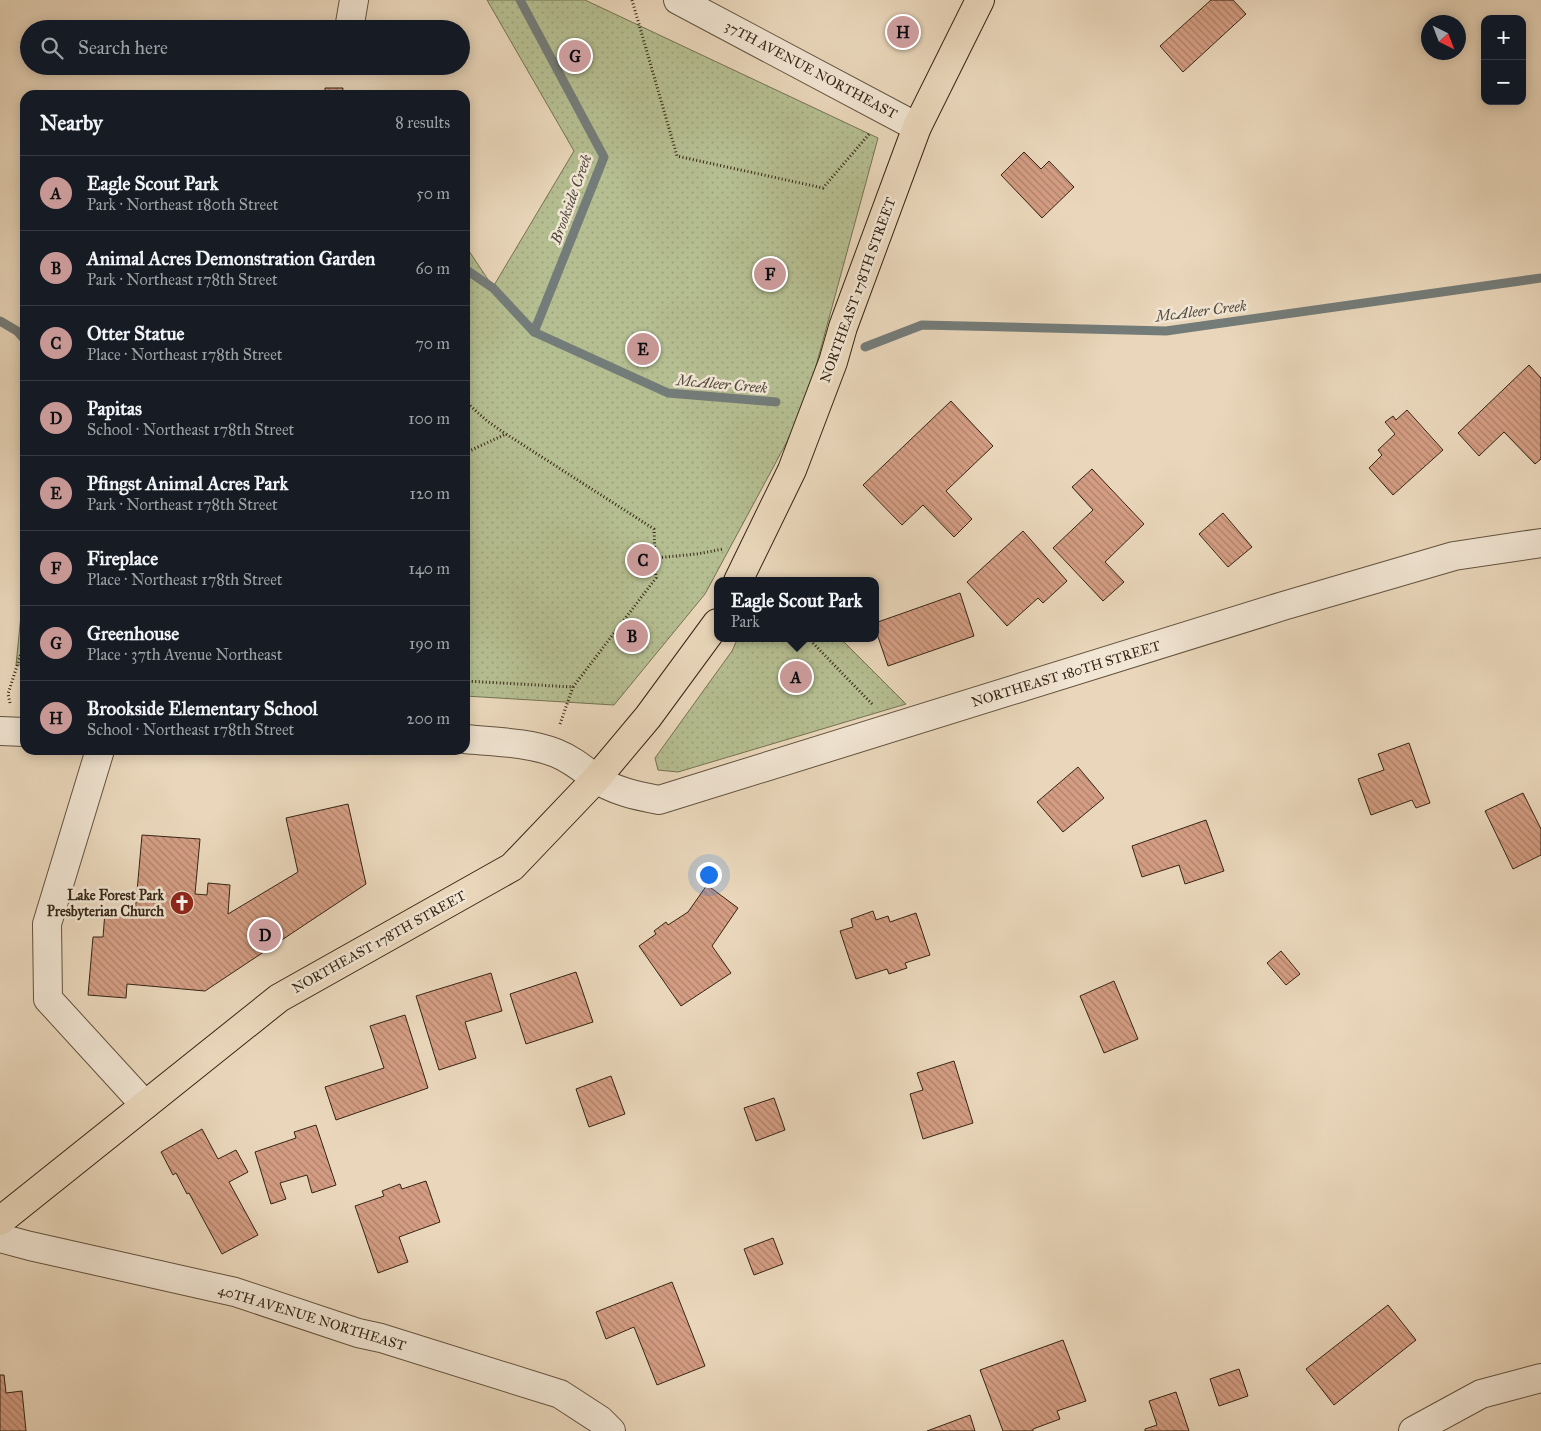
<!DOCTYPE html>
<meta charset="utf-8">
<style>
body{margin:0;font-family:"IM FELL Great Primer",serif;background:#242831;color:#f1f3f6}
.controls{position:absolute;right:15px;top:15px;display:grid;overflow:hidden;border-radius:10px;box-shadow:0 2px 12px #0003}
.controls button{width:45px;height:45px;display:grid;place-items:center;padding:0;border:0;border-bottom:1px solid #363941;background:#171b24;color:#f1f3f6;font:25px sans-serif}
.compass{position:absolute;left:1421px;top:15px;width:45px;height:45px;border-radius:50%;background:#171b24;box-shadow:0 2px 12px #0003;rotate:138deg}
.you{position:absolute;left:708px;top:874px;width:18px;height:18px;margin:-12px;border:4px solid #fff;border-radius:50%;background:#1a73e8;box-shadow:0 0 0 8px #1a73e833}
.badge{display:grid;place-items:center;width:32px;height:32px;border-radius:50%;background:#c59692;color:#111;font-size:16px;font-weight:700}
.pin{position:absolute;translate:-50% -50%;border:2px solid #fff;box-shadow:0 1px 5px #0006}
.popup{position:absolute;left:714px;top:577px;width:165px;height:65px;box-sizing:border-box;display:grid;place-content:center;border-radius:10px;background:#171b24;filter:drop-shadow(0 1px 4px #0005);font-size:16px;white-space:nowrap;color:#9ea1a6}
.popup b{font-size:19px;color:#f1f3f6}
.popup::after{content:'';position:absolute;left:50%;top:100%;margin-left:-10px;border:10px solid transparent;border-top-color:#171b24}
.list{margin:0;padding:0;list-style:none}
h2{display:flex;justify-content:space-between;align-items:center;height:65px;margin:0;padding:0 20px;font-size:21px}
h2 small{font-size:16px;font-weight:400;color:#9ea1a6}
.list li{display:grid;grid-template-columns:32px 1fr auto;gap:15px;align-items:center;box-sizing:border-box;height:75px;padding:0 20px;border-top:1px solid #363941}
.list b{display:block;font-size:19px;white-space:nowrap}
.list p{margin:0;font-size:16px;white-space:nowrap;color:#9ea1a6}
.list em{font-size:16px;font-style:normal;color:#9ea1a6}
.icon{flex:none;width:28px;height:28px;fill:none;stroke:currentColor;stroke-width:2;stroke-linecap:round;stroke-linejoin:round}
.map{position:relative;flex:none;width:1541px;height:1431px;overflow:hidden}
.search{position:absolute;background:#171b24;box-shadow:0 2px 12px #0003;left:20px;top:20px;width:450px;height:55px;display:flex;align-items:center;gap:12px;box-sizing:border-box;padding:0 18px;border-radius:28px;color:#9ea1a6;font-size:19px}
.panel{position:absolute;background:#171b24;box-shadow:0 2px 12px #0003;left:20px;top:90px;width:450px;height:665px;border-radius:15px}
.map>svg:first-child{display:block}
</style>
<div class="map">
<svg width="1541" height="1431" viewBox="0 0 1541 1431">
<defs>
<pattern id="green-dots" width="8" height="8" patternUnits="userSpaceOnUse" patternTransform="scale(1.25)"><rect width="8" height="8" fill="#b5be91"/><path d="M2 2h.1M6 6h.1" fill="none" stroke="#9ca37c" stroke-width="1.8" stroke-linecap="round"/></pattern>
<pattern id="building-back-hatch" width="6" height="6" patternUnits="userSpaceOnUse" patternTransform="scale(1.25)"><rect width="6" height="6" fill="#d49d83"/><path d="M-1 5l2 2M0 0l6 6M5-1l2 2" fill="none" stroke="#ad806a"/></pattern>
</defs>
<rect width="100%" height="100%" fill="#ead7bb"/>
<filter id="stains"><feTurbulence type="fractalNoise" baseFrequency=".004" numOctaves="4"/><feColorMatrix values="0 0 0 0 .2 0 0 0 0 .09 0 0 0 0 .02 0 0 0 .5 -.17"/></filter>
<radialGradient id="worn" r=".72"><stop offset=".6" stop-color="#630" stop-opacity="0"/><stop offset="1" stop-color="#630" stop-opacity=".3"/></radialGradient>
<!-- green -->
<g fill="url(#green-dots)" stroke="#767252">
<polygon points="487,0 585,0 878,138 804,410 705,594 614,705 465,696 465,245 493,287 574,151"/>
<polygon points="25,575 25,665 16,665"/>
<polygon points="738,638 840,638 906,704 678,772 658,770 655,758 732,651"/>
</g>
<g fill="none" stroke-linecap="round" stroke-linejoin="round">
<!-- stream -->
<g stroke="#747c79" stroke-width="9">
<polyline points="520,0 604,157 534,332"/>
<polyline points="465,269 493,288 534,332 668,393 776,402"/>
<polyline points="0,321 17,331 25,340"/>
<polyline points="865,347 922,325 1166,331 1541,278"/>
</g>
</g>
<!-- building -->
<g fill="url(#building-back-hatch)" stroke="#362514">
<polygon points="1211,0 1233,0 1246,14 1183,72 1160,46"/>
<polygon points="325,88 343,88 342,95 364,95 325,95"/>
<polygon points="1024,152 1041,169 1049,161 1074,187 1042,218 1001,175"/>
<polygon points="1529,365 1541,378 1541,459 1535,464 1504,432 1479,456 1458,433"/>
<polygon points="951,401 993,446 946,491 972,519 954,537 923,505 902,525 863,485"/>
<polygon points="1407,410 1443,450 1393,495 1369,468 1382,455 1378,450 1395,434 1385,422 1393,416 1396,420"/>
<polygon points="1092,469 1144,524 1105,562 1124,582 1103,601 1053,548 1093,510 1072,487"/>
<polygon points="1223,513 1252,547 1228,567 1199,534"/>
<polygon points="1023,531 1067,581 1043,603 1038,598 1007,626 967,582"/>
<polygon points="960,593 974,636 888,666 875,628 875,623"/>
<polygon points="1409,743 1430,803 1416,808 1412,800 1371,815 1358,779 1384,770 1378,754"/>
<polygon points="1078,767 1104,798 1063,832 1037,802"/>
<polygon points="1523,793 1541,829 1541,855 1513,869 1485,811"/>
<polygon points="348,804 366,884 205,991 127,984 126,998 88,995 93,937 103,937 105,912 135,914 142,835 200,839 195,894 207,895 208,883 230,885 228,914 298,872 286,818"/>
<polygon points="1206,820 1224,871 1185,884 1179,865 1142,877 1132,846"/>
<polygon points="707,885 738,908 712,946 731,973 681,1006 639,946 656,934 654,931 666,922 668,925 688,912"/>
<polygon points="873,911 876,920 888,916 890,922 916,913 930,955 905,963 907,968 889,974 887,969 856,979 840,931 853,927 851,919"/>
<polygon points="1281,951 1300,974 1286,985 1267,963"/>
<polygon points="576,972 593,1022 526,1044 510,994"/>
<polygon points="491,973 502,1011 465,1022 476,1058 439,1070 416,996"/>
<polygon points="1114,981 1138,1039 1104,1053 1080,996"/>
<polygon points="405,1015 428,1088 336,1120 325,1087 384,1068 370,1026"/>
<polygon points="954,1061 973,1123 923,1139 910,1094 923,1090 917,1073"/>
<polygon points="611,1076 625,1114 589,1127 576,1089"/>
<polygon points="774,1098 785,1130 756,1141 744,1108"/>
<polygon points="316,1125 336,1185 312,1193 307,1175 280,1183 286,1199 271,1204 255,1152 296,1138 294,1132"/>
<polygon points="202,1129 218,1159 236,1150 248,1172 229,1182 258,1235 222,1254 189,1193 187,1194 176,1173 173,1175 161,1152"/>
<polygon points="426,1181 440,1222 399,1237 408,1262 378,1273 355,1206 384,1196 382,1191 400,1184 402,1189"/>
<polygon points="773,1238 783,1264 754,1275 744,1249"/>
<polygon points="672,1282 705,1366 657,1385 634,1327 606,1339 596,1312"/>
<polygon points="1388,1305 1416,1340 1334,1405 1306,1369"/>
<polygon points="1063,1340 1086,1401 1057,1411 1060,1419 1033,1429 1033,1431 1003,1431 980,1370"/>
<polygon points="1239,1369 1248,1396 1219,1406 1210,1379"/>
<polygon points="0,1375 4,1375 6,1393 22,1391 26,1431 0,1431"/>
<polygon points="1176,1392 1189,1431 1145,1431 1145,1429 1157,1425 1149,1401"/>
<polygon points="970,1415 975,1431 927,1431"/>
</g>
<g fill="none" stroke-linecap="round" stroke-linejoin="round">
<!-- minor casing -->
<g stroke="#63523e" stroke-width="30">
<g id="minor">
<polyline points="678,0 917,127"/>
<polyline points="349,29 354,0"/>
<polyline points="0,731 25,732"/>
<path d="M465 739C494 742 528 742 556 753 571 759 582 768 595 778 613 791 638 796 659 800L1283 606 1454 556 1541 543"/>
<polyline points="100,750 47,924 48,999 145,1105"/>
<polyline points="0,1238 30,1246 235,1292 358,1333 381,1338 560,1394 600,1420 611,1431"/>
<polyline points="1413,1431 1481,1394 1541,1378"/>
</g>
</g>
<!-- major casing -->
<g stroke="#362514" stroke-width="30">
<g id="major">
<polyline points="738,581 792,470 833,362 843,327 917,127 980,0"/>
<polyline points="0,1221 279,998 512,867 596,779 648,717 717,623"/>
</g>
</g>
<!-- path -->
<g stroke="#362514" stroke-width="3" stroke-dasharray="1 2.5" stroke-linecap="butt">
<polyline points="632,0 677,156 823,188 870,133"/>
<polyline points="465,401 487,421 506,434"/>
<polyline points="465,453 506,434 654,529 656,578 573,687 465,681"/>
<polyline points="655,558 697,554 723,549"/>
<polyline points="808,638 872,704"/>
<polyline points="10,703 8,694 25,641"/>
<polyline points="560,724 573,687"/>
</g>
<!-- minor -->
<use href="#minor" stroke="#f1e5d3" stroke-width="28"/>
<!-- major -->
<use href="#major" stroke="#ead7bb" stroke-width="28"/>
</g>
<!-- icons -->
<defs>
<g id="church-disc" transform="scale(1.25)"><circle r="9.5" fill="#8f2418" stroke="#f1e5d3"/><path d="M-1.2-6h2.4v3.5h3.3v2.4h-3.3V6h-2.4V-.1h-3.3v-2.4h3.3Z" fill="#fff"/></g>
</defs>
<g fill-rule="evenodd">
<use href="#church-disc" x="182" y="903"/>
</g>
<g text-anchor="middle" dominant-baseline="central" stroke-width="5" stroke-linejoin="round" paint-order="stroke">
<!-- street labels -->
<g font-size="14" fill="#362514" stroke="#f1e5d3">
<text transform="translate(811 70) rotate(28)">37TH AVENUE NORTHEAST</text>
<text transform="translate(858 290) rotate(-70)">NORTHEAST 178TH STREET</text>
<text transform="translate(1066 674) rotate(-17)">NORTHEAST 180TH STREET</text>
<text transform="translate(379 942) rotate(-29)">NORTHEAST 178TH STREET</text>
<text transform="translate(312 1318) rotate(17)">40TH AVENUE NORTHEAST</text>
</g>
<!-- poi labels -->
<g font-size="14" font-weight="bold" fill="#362514" stroke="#f1e5d3" text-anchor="end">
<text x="164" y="895">Lake Forest Park<tspan x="164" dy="16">Presbyterian Church</tspan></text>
</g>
<!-- water labels -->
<g font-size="15" font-style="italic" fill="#50493e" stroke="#f1e5d3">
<text transform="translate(571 199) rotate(-70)">Brookside Creek</text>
<text transform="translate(1201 311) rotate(-7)">McAleer Creek</text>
<text transform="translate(722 384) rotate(5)">McAleer Creek</text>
</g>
</g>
<rect width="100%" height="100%" filter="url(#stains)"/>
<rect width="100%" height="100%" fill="url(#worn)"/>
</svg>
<div class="controls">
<button>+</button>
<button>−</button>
</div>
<svg class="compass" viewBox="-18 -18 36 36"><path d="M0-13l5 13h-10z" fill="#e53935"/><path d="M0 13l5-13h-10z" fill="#9ea1a6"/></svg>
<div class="you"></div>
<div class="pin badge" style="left:796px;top:677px">A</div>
<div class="popup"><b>Eagle Scout Park</b>Park</div>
<div class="pin badge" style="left:632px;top:636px">B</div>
<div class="pin badge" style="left:643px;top:560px">C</div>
<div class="pin badge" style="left:265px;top:935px">D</div>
<div class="pin badge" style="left:643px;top:349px">E</div>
<div class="pin badge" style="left:770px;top:274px">F</div>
<div class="pin badge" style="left:575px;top:56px">G</div>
<div class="pin badge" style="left:903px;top:32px">H</div>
<div class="search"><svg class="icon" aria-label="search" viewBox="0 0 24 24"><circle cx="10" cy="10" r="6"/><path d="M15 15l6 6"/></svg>Search here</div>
<section class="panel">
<h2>Nearby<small>8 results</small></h2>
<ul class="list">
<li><span class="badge">A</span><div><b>Eagle Scout Park</b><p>Park · Northeast 180th Street</p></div><em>50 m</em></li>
<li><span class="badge">B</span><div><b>Animal Acres Demonstration Garden</b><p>Park · Northeast 178th Street</p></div><em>60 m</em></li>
<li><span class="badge">C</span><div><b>Otter Statue</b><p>Place · Northeast 178th Street</p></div><em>70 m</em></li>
<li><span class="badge">D</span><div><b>Papitas</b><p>School · Northeast 178th Street</p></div><em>100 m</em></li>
<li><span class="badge">E</span><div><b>Pfingst Animal Acres Park</b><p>Park · Northeast 178th Street</p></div><em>120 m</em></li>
<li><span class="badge">F</span><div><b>Fireplace</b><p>Place · Northeast 178th Street</p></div><em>140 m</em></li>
<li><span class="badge">G</span><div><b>Greenhouse</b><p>Place · 37th Avenue Northeast</p></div><em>190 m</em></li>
<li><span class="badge">H</span><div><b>Brookside Elementary School</b><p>School · Northeast 178th Street</p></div><em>200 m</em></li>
</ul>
</section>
</div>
